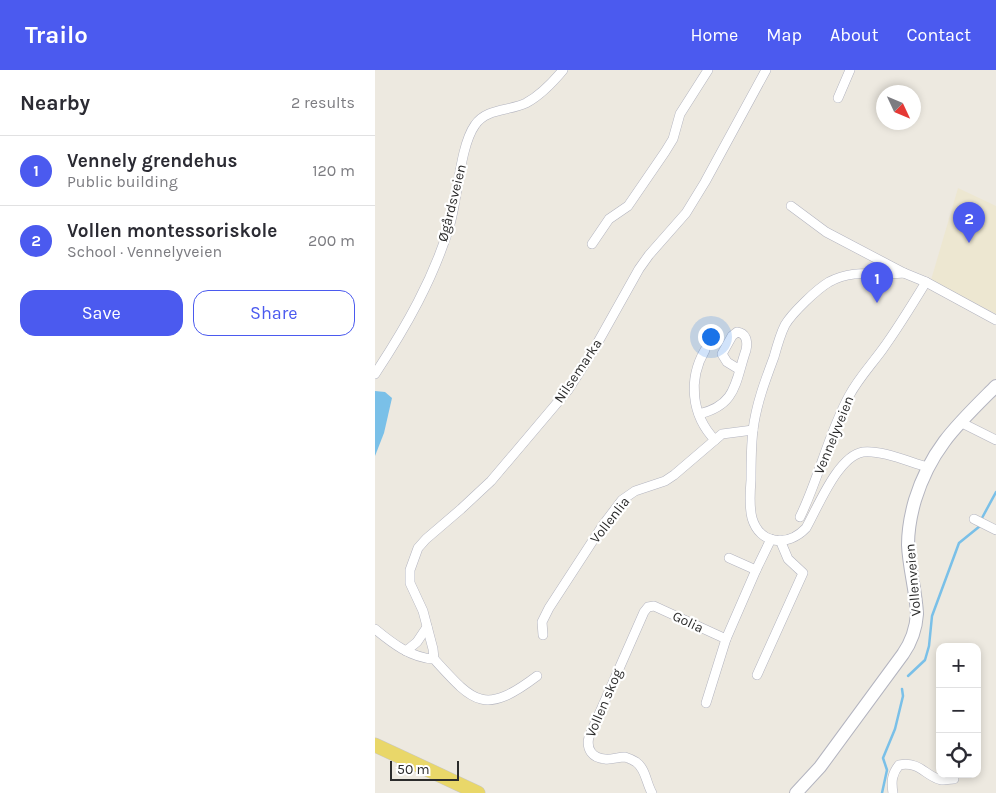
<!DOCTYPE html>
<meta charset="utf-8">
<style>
body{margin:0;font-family:Karla,sans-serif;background:#f7f7f7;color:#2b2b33}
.controls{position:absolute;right:15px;bottom:15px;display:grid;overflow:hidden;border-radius:10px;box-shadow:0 2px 8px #0003}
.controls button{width:45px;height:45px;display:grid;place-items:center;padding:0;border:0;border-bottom:1px solid #e1e1e2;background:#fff;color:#2b2b33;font:25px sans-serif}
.compass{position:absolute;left:501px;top:15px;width:45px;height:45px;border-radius:50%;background:#fff;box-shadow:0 2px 8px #0003;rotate:134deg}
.scale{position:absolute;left:15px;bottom:12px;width:69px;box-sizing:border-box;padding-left:5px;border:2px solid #2c2c2c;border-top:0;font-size:14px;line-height:18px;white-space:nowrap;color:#2c2c2c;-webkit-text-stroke:4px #fff;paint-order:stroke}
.you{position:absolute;left:335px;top:266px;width:18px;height:18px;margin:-12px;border:4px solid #fff;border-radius:50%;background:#1a73e8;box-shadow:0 0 0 8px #1a73e833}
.badge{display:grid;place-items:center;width:32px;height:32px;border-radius:50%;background:#4b5aef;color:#fff;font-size:16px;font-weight:700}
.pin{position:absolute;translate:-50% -41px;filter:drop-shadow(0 1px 2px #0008)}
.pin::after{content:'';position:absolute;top:26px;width:18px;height:15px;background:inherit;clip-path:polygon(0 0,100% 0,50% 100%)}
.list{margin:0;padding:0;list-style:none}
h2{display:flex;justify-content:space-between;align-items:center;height:65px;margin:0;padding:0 20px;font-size:21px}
h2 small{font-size:16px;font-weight:400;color:#7c7c81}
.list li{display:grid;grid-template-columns:32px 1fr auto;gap:15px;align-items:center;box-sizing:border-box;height:70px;padding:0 20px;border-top:1px solid #e1e1e2}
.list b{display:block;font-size:19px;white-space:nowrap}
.list p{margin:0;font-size:16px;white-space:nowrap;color:#7c7c81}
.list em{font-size:16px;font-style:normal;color:#7c7c81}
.actions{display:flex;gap:10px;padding:15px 20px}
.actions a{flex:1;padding:11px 0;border:1px solid #4b5aef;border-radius:15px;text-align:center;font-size:18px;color:#4b5aef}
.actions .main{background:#4b5aef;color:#fff}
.icon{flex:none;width:28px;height:28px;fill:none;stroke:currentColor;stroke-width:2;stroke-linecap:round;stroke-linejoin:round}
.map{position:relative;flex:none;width:621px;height:723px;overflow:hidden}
header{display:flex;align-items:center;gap:30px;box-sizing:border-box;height:70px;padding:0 25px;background:#4b5aef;color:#fff}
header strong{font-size:24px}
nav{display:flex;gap:28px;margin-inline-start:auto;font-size:18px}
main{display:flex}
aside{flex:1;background:#fff}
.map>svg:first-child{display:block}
</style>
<header>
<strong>Trailo</strong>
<nav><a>Home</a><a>Map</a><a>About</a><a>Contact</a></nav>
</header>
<main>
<aside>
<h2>Nearby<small>2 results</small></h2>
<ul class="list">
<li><span class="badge">1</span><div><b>Vennely grendehus</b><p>Public building</p></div><em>120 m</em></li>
<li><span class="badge">2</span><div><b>Vollen montessoriskole</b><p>School · Vennelyveien</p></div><em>200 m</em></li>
</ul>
<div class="actions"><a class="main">Save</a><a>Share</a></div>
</aside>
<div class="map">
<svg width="621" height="723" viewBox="0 0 621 723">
<rect width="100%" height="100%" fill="#ede9e0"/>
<!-- education -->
<polygon fill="#ede7d1" points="583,118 621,136 621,244 556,210"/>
<!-- water -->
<polygon fill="#7ac0e8" points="0,321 10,322 17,328 9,363 0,386"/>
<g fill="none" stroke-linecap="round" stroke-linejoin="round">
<!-- stream -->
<g stroke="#7ac0e8" stroke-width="2.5">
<polyline points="607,448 621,422"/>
<polyline points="533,606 550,590 554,576 557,546 584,473 605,456"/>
<polyline points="507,723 512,700 508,688 520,659 528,626 527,619"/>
</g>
<!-- minor casing -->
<g stroke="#b3b4bf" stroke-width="10">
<g id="minor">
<polyline points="463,28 475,0"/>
<polyline points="416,136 451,162 529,203 551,212 621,250"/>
<polyline points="217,174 234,149 253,136 290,82 298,69 305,44 333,0"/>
<path d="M529 203C502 206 480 198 454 212 442 219 417 243 410 255 405 265 402 276 399 287 390 311 381 335 378 360 376 377 376 393 376 410 375 422 374 436 377 448 385 475 413 477 431 458 443 437 463 386 488 382 507 380 534 392 552 397"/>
<path d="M330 280C313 309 316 345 340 370"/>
<path d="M0 304C31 257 59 208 75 154 83 126 85 76 100 55 111 38 135 41 151 33 166 25 178 12 188 0"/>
<path d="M324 344C362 335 360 312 371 280 373 271 371 263 362 262L357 266 347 284 352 292 365 300"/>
<polyline points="585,352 621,370"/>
<path d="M425 447C444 408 453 365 474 326 483 309 496 295 507 280 523 258 537 235 551 212"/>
<polyline points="599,449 621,460"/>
<polyline points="354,488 381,500"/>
<path d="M0 559C17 573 36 588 59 589 99 633 109 646 162 606"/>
<polyline points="168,565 167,552 174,538 228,455 247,430 260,421 290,411 299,405 347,364 378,360"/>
<polyline points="31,581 42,572 52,557"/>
<polyline points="59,589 58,579 48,541 35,513 35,500 43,478 51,469 86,439 116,411 193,320 218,281 264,199 274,185 311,143 330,112 391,0"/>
<polyline points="382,605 428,503 413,489 405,470"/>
<polyline points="331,633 351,569 381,500 396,469"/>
<path d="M277 723C271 713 271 699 261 692 258 690 253 688 250 687 243 687 236 690 230 689 217 688 211 679 214 667L269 542 273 537 279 536 351 569"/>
<path d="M518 723C516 711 517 704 524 695 545 691 550 706 566 710 570 710 575 709 579 709"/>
</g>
</g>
<!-- secondary casing -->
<g stroke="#b3b4bf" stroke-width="14">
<path id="secondary" d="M421 723 445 697 528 584C537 571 541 559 542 544 541 521 534 498 533 475 533 460 536 444 540 430 556 378 583 354 621 316"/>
</g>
<!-- primary casing -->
<g stroke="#c8c8c8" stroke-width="15">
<polyline id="primary" points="0,675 103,723"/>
</g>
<!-- minor -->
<use href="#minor" stroke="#fff" stroke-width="9"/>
<!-- secondary -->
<use href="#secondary" stroke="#fff" stroke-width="12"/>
<!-- primary -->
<use href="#primary" stroke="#e9d769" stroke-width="14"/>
</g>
<g text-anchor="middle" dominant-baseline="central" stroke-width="4.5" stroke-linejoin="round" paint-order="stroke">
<!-- street labels -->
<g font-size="14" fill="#2c2c2c" stroke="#fff">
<text transform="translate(77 133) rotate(-76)">Øgårdsveien</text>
<text transform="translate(203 301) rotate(-56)">Nilsemarka</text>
<text transform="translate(459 365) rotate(-68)">Vennelyveien</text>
<text transform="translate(235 450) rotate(-52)">Vollenlia</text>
<text transform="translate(538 510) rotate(-95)">Vollenveien</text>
<text transform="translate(313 552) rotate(25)">Golia</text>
<text transform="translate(229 633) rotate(-67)">Vollen skog</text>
</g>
</g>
</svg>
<div class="controls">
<button>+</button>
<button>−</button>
<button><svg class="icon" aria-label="locate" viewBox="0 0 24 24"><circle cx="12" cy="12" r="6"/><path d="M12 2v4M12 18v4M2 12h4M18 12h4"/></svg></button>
</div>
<svg class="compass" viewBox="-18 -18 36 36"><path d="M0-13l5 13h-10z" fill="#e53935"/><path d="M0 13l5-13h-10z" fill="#7c7c81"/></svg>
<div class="scale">50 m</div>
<div class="you"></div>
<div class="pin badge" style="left:502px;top:233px">1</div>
<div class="pin badge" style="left:594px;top:173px">2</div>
</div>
</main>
